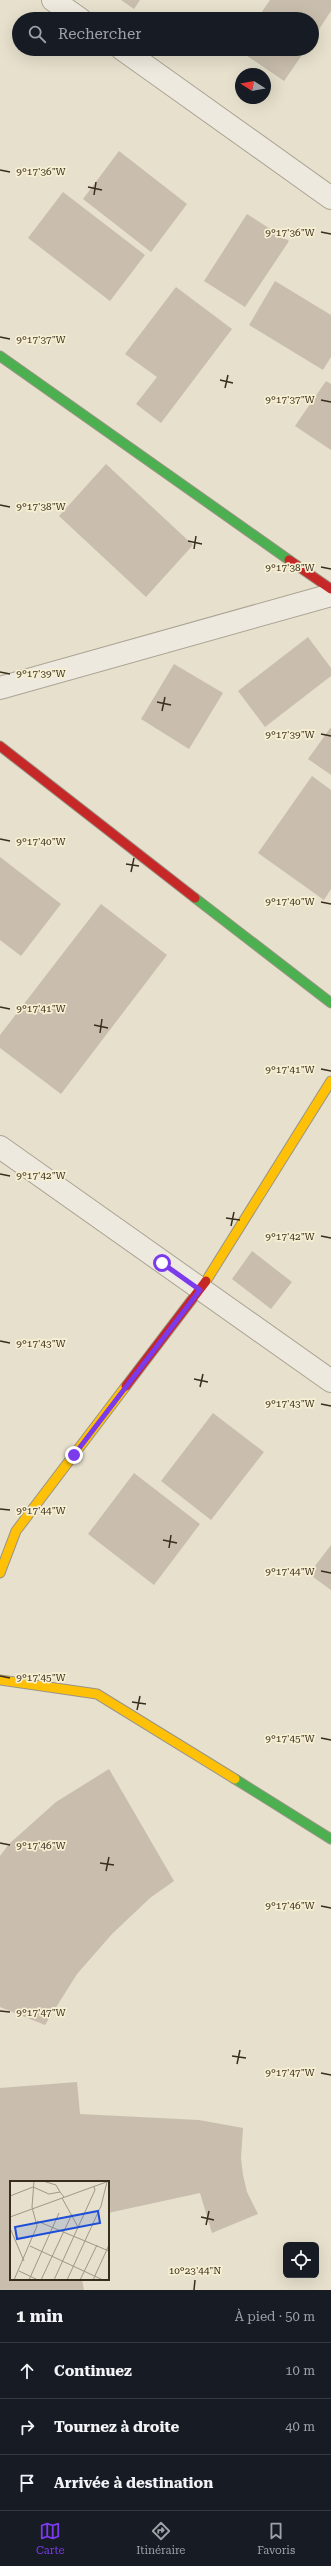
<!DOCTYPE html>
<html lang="fr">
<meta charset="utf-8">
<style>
body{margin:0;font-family:"Roboto Serif",serif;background:#242831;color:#f1f3f6}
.controls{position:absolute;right:12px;bottom:12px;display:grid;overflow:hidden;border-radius:6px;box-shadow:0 4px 16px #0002}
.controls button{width:36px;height:36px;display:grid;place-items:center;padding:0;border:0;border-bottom:1px solid #363941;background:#171b24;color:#f1f3f6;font:20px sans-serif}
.compass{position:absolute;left:235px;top:68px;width:36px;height:36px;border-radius:50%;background:#171b24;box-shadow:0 4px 16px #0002;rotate:281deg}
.stop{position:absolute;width:12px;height:12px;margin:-9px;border:3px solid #7c3aed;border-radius:50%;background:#fff}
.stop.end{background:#7c3aed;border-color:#fff;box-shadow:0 1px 4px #0008}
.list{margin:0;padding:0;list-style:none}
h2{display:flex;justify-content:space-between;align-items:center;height:52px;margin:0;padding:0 16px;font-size:17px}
h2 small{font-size:13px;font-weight:400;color:#9ea1a6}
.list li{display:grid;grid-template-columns:26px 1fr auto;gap:12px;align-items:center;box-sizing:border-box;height:56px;padding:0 16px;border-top:1px solid #363941}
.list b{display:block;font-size:15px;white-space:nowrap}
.list em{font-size:13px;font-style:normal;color:#9ea1a6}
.icon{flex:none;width:22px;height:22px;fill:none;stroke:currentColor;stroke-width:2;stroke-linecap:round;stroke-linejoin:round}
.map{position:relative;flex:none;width:331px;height:2290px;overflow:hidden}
.search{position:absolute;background:#171b24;box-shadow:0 4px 16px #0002;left:12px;right:12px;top:12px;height:44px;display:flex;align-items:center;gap:10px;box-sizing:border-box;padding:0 14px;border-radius:22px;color:#9ea1a6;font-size:15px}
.sheet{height:220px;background:#171b24}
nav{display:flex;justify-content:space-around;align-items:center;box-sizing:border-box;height:56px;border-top:1px solid #363941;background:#171b24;font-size:11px;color:#9ea1a6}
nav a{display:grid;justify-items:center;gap:2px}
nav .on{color:#7c3aed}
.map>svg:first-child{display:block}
</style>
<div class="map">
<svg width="331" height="2290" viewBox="0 0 331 2290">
<rect width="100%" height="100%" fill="#e6e0cc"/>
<!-- building -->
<g fill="#c9bead">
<polygon points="121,0 140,0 134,9"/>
<polygon points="270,0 331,0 331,11 312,40 312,19 257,19"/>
<polygon points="237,49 306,49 284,81"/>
<polygon points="119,151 187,204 151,252 83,199"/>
<polygon points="63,192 145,255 110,301 28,238"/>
<polygon points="247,214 289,241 245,307 204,281"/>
<polygon points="275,281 331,315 331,357 323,370 249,325"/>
<polygon points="176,287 232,329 161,423 136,404 157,377 125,354"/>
<polygon points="326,381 331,384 331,450 295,426"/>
<polygon points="106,464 193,545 146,597 59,516"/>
<polygon points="308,637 331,668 331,676 265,727 238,691"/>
<polygon points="174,664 223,693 189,749 141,719"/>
<polygon points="331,727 331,775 308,759"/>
<polygon points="312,776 331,790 331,889 324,900 258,853"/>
<polygon points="0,857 61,904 21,956 0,940"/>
<polygon points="101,904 167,955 61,1094 0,1048 0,1035"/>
<polygon points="252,1251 292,1282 271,1309 232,1279"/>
<polygon points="213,1413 264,1452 211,1520 161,1481"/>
<polygon points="134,1473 200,1524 154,1585 88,1534"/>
<polygon points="331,1545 331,1590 309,1574"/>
<polygon points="109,1769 174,1881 150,1898 112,1934 77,1974 45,2025 0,2007 0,1856 9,1844 56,1802"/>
<polygon points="77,2082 80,2114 199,2120 243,2128 241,2158 243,2175 247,2192 258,2214 212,2233 200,2193 108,2213 108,2182 11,2182 11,2279 82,2279 84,2290 0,2290 0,2088"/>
</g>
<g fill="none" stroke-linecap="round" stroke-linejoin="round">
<!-- street casing -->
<g stroke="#aba495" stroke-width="24">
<g id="street">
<polyline points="53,0 80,19"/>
<polyline points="122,49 331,198"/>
<polyline points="0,688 331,595"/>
<polyline points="0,1147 331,1381"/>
</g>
</g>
<!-- fast casing -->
<g stroke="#9a9486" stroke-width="11">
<g id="fast">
<polyline points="0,356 289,560"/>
<polyline points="195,898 331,1003"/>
<polyline points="235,1779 331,1839"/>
</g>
</g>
<!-- slow casing -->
<g stroke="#9a9486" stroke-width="11">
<g id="slow">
<polyline points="206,1281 331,1081"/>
<polyline points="0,1573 16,1531 126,1386"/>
<polyline points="0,1680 97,1694 235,1779"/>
</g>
</g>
<!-- jam casing -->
<g stroke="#9a9486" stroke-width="11">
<g id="jam">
<polyline points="289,560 331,589"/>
<polyline points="0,746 195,898"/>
<polyline points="126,1386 206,1281"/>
</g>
</g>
<!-- street -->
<use href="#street" stroke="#ede9de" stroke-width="22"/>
<!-- fast -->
<use href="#fast" stroke="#4caf50" stroke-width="9"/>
<!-- slow -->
<use href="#slow" stroke="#ffc107" stroke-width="9"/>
<!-- jam -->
<use href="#jam" stroke="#c62828" stroke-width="9"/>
</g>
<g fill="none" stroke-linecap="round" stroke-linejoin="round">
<!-- route -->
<polyline stroke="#7c3aed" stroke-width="5" points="74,1455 200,1290 162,1263"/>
</g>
<!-- ticks -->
<path fill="none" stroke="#392d1d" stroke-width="1.5" d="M0 170 10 172M88 187 102 190M94 195 96 182M321 232 331 234M0 337 10 339M220 380 233 383M225 388 228 375M321 400 331 402M0 505 10 507M188 541 202 544M194 549 196 536M321 567 331 569M0 672 10 674M157 702 171 705M162 711 165 697M321 734 331 736M0 839 10 841M126 864 139 866M131 872 134 858M321 902 331 904M0 1007 10 1009M94 1025 108 1028M100 1033 102 1019M321 1069 331 1071M0 1174 10 1176M226 1218 240 1220M231 1226 234 1212M321 1236 331 1238M0 1341 10 1343M194 1379 208 1382M200 1387 203 1374M321 1404 331 1406M0 1509 10 1510M163 1540 177 1543M169 1548 171 1535M321 1571 331 1573M0 1676 10 1678M132 1702 146 1704M137 1710 140 1696M321 1738 331 1740M0 1843 10 1845M100 1863 114 1865M106 1871 109 1857M321 1906 331 1908M0 2011 10 2012M232 2056 246 2058M237 2064 240 2050M321 2073 331 2075M201 2217 214 2220M206 2225 209 2211M194 2290 195 2280"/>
<!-- overview -->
<g transform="translate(10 2181)">
<rect width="99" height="99" fill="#e6e0cc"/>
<path fill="none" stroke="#a19886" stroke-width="1" d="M33 0 46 4 50 11M0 15 23 6 39 13 50 11 54 16M52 17 68 46M0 36 99 0M27 40 99 70M0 47 14 80M20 65 93 99M9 90 28 99M4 99 27 45 22 26 24 0M19 99 49 32M31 99 62 33M44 99 85 9 84 6M57 99 91 25 97 1M70 99 87 64M83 99 99 64"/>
<path fill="#1d4ed8" fill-opacity="0.15" stroke="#1d4ed8" stroke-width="2" d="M88 30 90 42 7 58 5 46Z"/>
<rect width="99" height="99" fill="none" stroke="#392d1d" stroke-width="2"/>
</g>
<g font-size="10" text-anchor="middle" fill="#392d1d" stroke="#f7efd2" stroke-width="3.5" stroke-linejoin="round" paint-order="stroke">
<text x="41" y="175">9°17'36"W</text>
<text x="290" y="236">9°17'36"W</text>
<text x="41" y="343">9°17'37"W</text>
<text x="290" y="403">9°17'37"W</text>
<text x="41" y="510">9°17'38"W</text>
<text x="290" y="571">9°17'38"W</text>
<text x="41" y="677">9°17'39"W</text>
<text x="290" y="738">9°17'39"W</text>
<text x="41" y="845">9°17'40"W</text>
<text x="290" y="905">9°17'40"W</text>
<text x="41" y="1012">9°17'41"W</text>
<text x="290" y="1073">9°17'41"W</text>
<text x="41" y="1179">9°17'42"W</text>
<text x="290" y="1240">9°17'42"W</text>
<text x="41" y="1347">9°17'43"W</text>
<text x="290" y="1407">9°17'43"W</text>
<text x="41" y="1514">9°17'44"W</text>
<text x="290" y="1575">9°17'44"W</text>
<text x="41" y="1681">9°17'45"W</text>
<text x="290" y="1742">9°17'45"W</text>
<text x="41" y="1849">9°17'46"W</text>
<text x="290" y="1909">9°17'46"W</text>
<text x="41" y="2016">9°17'47"W</text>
<text x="290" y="2076">9°17'47"W</text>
<text x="195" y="2274">10°23'44"N</text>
</g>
</svg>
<div class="controls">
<button><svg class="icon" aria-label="locate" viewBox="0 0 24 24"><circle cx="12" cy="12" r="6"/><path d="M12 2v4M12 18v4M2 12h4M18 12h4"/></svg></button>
</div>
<svg class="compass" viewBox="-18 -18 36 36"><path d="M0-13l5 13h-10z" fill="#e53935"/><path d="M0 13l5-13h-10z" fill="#9ea1a6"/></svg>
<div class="stop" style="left:162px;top:1263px"></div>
<div class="stop end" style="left:74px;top:1455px"></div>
<div class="search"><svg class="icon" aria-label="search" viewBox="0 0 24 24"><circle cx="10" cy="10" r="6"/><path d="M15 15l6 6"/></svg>Rechercher</div>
</div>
<section class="sheet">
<h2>1 min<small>À pied · 50 m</small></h2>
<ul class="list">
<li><svg class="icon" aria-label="ahead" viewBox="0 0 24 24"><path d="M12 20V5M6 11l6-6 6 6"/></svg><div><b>Continuez</b></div><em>10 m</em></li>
<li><svg class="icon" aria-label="right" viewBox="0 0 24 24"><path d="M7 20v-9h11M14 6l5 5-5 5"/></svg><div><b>Tournez à droite</b></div><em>40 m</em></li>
<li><svg class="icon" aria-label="arrive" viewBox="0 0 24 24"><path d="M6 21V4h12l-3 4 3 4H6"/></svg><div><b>Arrivée à destination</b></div></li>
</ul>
</section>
<nav>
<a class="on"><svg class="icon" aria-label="map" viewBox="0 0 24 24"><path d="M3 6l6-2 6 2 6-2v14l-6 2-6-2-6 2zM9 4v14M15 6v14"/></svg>Carte</a>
<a><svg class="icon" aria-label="directions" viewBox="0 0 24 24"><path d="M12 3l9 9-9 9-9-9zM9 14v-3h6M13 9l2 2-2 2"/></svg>Itinéraire</a>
<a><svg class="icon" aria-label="saved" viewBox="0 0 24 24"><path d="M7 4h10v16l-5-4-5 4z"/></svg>Favoris</a>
</nav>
